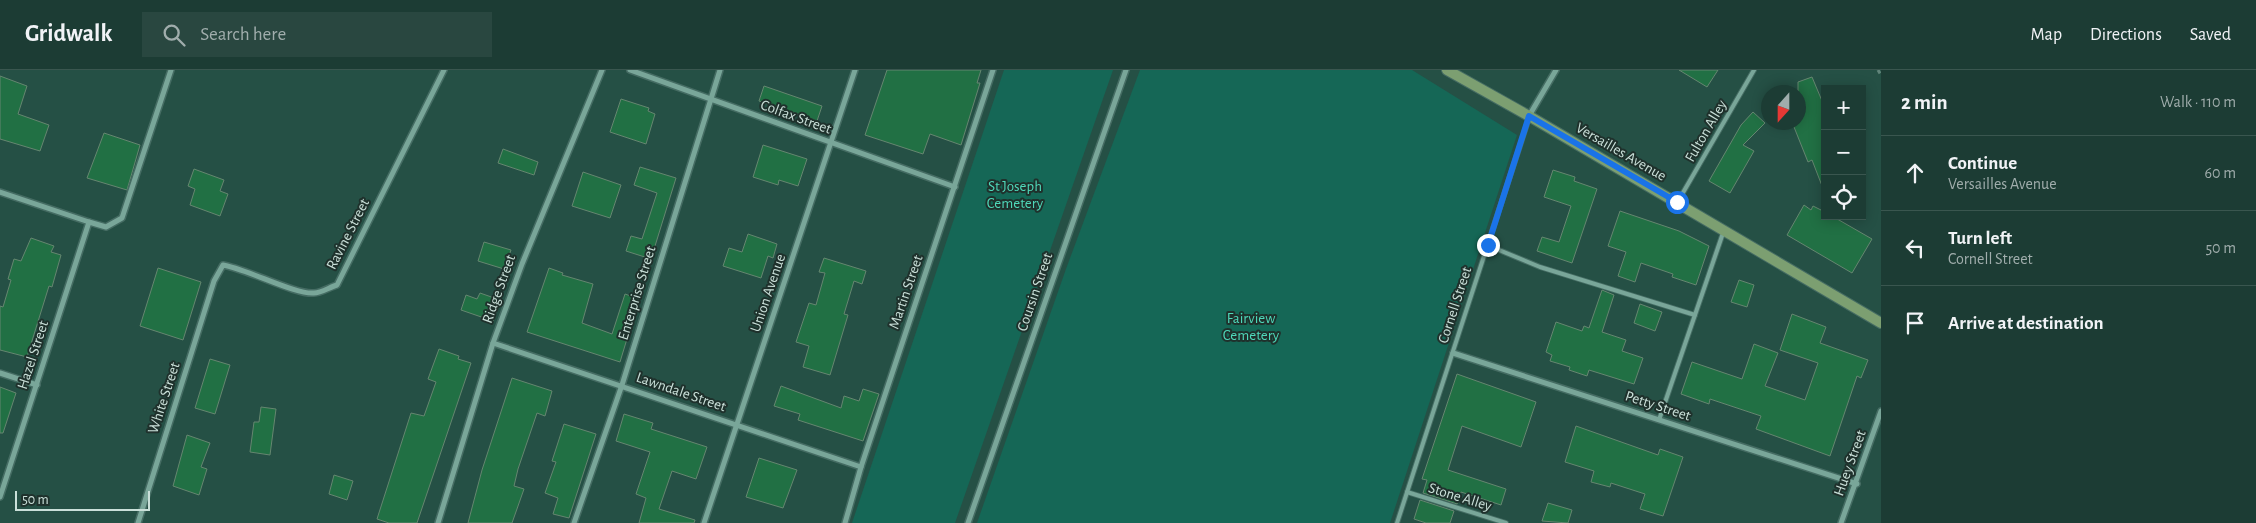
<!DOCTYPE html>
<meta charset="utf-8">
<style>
body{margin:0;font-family:"Alegreya Sans",sans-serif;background:#294740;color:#f1f3f6}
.controls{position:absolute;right:15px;top:15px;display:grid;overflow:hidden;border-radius:0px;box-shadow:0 2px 12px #0003}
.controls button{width:45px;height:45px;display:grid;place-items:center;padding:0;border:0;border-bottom:1px solid #3a564f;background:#1c3c34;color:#f1f3f6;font:25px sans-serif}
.compass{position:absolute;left:1761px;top:15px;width:45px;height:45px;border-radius:50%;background:#1c3c34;box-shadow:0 2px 12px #0003;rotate:201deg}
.scale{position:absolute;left:15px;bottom:12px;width:135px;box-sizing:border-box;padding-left:5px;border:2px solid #cae0d9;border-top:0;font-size:14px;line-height:18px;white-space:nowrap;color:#cae0d9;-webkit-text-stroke:4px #1f312c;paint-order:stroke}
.stop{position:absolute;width:15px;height:15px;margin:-11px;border:4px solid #1a73e8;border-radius:50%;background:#fff}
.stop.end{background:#1a73e8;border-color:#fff;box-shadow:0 1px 5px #0008}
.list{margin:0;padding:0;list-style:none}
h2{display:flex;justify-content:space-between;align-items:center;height:65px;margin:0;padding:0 20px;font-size:21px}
h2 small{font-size:16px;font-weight:400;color:#a0adac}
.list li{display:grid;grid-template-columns:32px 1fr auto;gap:15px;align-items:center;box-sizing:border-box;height:75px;padding:0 20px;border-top:1px solid #3a564f}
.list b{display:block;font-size:19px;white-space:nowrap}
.list p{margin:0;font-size:16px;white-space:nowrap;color:#a0adac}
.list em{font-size:16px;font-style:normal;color:#a0adac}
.icon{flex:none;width:28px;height:28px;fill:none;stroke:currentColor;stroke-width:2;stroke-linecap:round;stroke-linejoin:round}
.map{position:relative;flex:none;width:1881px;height:453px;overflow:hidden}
header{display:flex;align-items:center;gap:30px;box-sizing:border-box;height:70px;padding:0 25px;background:#1c3c34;border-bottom:1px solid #3a564f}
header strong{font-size:24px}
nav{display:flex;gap:28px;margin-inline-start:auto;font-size:18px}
.search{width:350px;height:45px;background:#294740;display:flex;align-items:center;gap:12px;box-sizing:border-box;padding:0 18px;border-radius:0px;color:#a0adac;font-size:19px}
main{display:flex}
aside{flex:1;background:#1c3c34}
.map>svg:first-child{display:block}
</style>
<header>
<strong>Gridwalk</strong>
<div class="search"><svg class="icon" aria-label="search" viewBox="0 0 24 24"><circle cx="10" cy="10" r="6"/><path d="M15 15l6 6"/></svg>Search here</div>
<nav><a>Map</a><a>Directions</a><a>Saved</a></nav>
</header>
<main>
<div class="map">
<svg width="1881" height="453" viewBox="0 0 1881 453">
<rect width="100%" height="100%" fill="#255045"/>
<!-- green -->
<g fill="#156756">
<polygon points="1004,0 1113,0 955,453 852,453"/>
<polygon points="1140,0 1412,0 1517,65 1390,453 977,453 1066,199"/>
</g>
<!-- building -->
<g fill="#217044" stroke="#658670">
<polygon points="887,0 981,0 977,13 980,13 961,75 930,64 923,84 865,65"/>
<polygon points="1679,0 1718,0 1707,17"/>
<polygon points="0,6 27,16 18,44 49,55 40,81 0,69"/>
<polygon points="1812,7 1825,38 1824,121 1812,90 1808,92 1792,52 1798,52 1798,12"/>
<polygon points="764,16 822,36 817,51 759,31"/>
<polygon points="621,29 649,38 648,41 655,44 646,74 610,62"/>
<polygon points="1753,42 1765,53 1743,75 1754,81 1730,123 1709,111 1741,55"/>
<polygon points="104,63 140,75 127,120 87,108"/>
<polygon points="763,75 807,89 798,116 779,110 778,115 753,107"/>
<polygon points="503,79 538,92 534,105 498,93"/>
<polygon points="640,97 676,108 651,189 626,181 631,166 642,169 657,123 634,115"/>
<polygon points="194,99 224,110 220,121 228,124 220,146 190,135 195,119 188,116"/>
<polygon points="1553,100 1575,107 1574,111 1597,119 1572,193 1537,181 1542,167 1559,172 1571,136 1544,127"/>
<polygon points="583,102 621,115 610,148 572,136"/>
<polygon points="1804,135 1811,140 1813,136 1825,142 1825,146 1832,146 1872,169 1852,203 1787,165"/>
<polygon points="1620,141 1679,161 1709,176 1696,215 1672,207 1673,204 1641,193 1635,212 1618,206 1626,182 1608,176"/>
<polygon points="748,164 777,174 773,188 768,186 761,208 723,196 729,178 742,182"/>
<polygon points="31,168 54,176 51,182 61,185 52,217 49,216 27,287 0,280 0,236 3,237 11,210 8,209 14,189 21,191"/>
<polygon points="484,172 511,180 504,199 478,191"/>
<polygon points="824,188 866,201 862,214 854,211 844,244 848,245 830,305 803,297 809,276 796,272 809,233 816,235 825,203 819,202"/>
<polygon points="158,198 201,212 183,270 140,256"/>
<polygon points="549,198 563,203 562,205 593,214 582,253 612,264 625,224 639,229 620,292 527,262"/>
<polygon points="1739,210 1754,215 1747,237 1731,232"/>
<polygon points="1602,220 1614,225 1602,262 1626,270 1622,281 1643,288 1634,314 1589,300 1587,306 1569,300 1570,297 1550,291 1552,285 1546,282 1556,252 1582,261 1584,256 1589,258"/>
<polygon points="480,223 500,230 493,251 461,240 466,225 477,229"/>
<polygon points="1640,234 1662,242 1655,261 1634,253"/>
<polygon points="1792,244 1826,257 1820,273 1868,290 1861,308 1857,306 1830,386 1756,359 1761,346 1710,329 1709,334 1681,324 1692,292 1742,309 1754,274 1778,283 1765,316 1805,330 1818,293 1780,280"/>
<polygon points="439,279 459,286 458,289 471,293 417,453 389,453 377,449 411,343 424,346 436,312 428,309"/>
<polygon points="210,289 230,295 215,344 195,338"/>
<polygon points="1457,304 1536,332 1521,377 1462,356 1448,400 1506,419 1501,435 1461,422 1457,434 1423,423 1427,410 1422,409"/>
<polygon points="512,308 552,321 545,346 537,343 518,399 514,416 524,419 512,453 468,453 482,400"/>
<polygon points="781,316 841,338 844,326 859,331 863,319 879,324 863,371 798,350 800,344 774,336"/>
<polygon points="0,317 16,323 3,363 0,363"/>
<polygon points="261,337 276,339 270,385 250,382 254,352 259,352"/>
<polygon points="624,344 653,353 651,359 707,377 696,409 672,401 659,439 695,450 694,453 639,453 646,428 636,424 650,382 616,371"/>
<polygon points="564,354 596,364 569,448 553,444 558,428 545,423 556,392 552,391"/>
<polygon points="1576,356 1658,385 1660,379 1683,387 1663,446 1640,439 1645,424 1611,413 1610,417 1591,412 1594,401 1565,392"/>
<polygon points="187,365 210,373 201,397 207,399 199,425 173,416"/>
<polygon points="759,388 797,400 783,438 746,427"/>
<polygon points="334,405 353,411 347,430 329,424"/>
<polygon points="1420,430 1454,441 1450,453 1426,453 1414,449"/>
<polygon points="1548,433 1572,440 1568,453 1542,451"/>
</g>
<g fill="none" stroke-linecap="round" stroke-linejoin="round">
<!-- lane casing -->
<g stroke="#456c63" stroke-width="6">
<g id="lane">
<polyline points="1677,133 1754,0"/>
<polyline points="1487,175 1540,197 1695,245"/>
<polyline points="1659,350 1723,163"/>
<polyline points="1407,422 1506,453"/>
<polyline points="1397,453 1529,48"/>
</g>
</g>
<!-- street casing -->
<g stroke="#456c63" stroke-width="8">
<g id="street">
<polyline points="630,0 955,117"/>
<polyline points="1529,46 1556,0"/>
<polyline points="0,122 89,152"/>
<polyline points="493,273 861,397"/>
<polyline points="1453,283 1857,414"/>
<polyline points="0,303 37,315"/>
<polyline points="0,427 89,152 106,157 122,148 171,0"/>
<path d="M138 453 214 211 223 195C247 199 296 225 314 223 321 223 330 217 337 215L444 0"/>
<polyline points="438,453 493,273 522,194 602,0"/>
<polyline points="574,453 622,315 720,0"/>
<polyline points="704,453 855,0"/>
<polyline points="845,453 861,397 993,0"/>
<polyline points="968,453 1126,0"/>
<polyline points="1841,453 1881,341"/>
</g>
</g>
<!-- secondary casing -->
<g stroke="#456c63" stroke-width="12">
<polyline id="secondary" points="1447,0 1529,46 1881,253"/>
</g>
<!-- path -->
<polyline stroke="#60847a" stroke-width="3" stroke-dasharray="4 4" stroke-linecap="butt" points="1878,0 1881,5"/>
<!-- lane -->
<use href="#lane" stroke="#79a699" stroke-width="4"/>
<!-- street -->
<use href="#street" stroke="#79a699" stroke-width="5"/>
<!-- secondary -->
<use href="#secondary" stroke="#7c9f71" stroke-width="10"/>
</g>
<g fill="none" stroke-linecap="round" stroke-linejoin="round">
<!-- route -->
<polyline stroke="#1a73e8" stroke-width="6" points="1488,175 1529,46 1677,132"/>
</g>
<g text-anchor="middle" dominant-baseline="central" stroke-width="4" stroke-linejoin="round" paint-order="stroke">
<!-- street labels -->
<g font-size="15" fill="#cae0d9" stroke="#1f312c">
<text transform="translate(796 47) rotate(20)">Colfax Street</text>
<text transform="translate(1706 61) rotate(-60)">Fulton Alley</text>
<text transform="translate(1621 82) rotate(30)">Versailles Avenue</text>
<text transform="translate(348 164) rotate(-63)">Ravine Street</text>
<text transform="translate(499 219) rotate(-70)">Ridge Street</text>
<text transform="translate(906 222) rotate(-71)">Martin Street</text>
<text transform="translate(1035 222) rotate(-71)">Coursin Street</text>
<text transform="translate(637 223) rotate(-73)">Enterprise Street</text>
<text transform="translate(768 223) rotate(-71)">Union Avenue</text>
<text transform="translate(1455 235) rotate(-72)">Cornell Street</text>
<text transform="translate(33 285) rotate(-72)">Hazel Street</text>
<text transform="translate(681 322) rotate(19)">Lawndale Street</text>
<text transform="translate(164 328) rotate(-72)">White Street</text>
<text transform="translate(1658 336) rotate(18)">Petty Street</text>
<text transform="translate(1850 393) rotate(-70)">Huey Street</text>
<text transform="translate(1460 427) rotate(17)">Stone Alley</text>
</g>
<!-- park labels -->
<g font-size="15" fill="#4fd9ba" stroke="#1f312c">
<text x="1015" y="116">St Joseph<tspan x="1015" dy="17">Cemetery</tspan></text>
<text x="1251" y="248">Fairview<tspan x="1251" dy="17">Cemetery</tspan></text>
</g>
</g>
</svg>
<div class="controls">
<button>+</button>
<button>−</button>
<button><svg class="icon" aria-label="locate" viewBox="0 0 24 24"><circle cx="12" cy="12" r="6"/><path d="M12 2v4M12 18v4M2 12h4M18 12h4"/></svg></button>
</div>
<svg class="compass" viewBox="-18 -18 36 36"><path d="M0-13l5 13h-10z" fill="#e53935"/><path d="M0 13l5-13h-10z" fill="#a0adac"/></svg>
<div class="scale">50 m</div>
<div class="stop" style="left:1677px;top:132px"></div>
<div class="stop end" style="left:1488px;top:175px"></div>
</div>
<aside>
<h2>2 min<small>Walk · 110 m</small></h2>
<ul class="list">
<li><svg class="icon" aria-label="ahead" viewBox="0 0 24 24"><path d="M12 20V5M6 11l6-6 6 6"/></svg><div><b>Continue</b><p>Versailles Avenue</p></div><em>60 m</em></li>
<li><svg class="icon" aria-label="left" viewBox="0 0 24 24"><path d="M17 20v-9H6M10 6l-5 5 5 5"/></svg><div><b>Turn left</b><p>Cornell Street</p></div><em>50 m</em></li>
<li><svg class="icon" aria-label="arrive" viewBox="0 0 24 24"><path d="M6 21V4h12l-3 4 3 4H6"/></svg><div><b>Arrive at destination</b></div></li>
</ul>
</aside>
</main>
